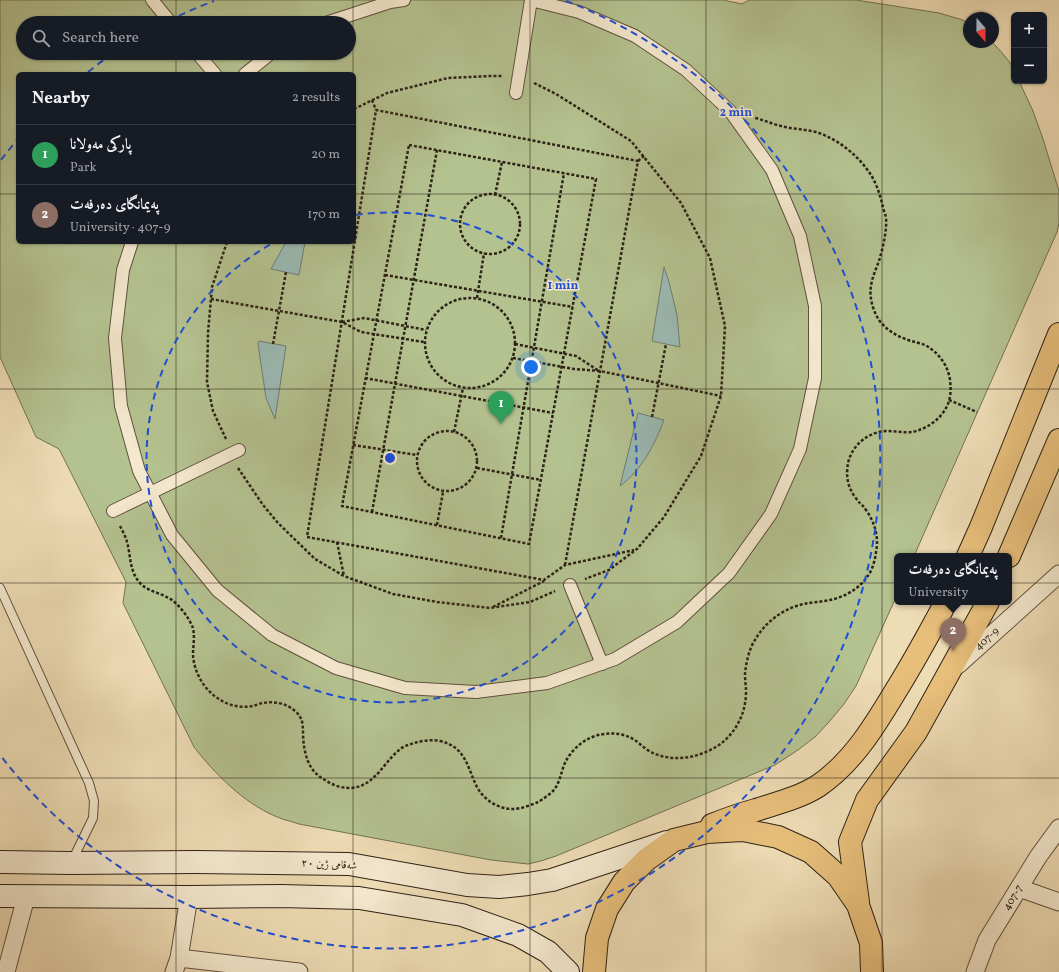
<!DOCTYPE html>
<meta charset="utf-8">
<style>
body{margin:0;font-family:Vollkorn,Amiri,serif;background:#242831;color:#f1f3f6}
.controls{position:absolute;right:12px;top:12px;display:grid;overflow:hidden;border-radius:6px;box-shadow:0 1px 3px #0004}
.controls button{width:36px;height:36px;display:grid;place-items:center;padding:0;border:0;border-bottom:1px solid #363941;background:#171b24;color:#f1f3f6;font:20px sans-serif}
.compass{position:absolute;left:963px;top:12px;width:36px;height:36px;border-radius:50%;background:#171b24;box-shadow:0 1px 3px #0004;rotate:160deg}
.you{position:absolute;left:531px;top:367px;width:14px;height:14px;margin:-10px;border:3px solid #fff;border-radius:50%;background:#1a73e8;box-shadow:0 0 0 6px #1a73e833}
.badge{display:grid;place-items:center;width:26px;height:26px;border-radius:50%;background:#d93025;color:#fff;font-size:13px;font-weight:700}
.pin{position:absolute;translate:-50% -33px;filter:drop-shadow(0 1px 2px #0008)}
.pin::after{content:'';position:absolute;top:21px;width:14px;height:12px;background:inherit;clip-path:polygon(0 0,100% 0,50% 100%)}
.popup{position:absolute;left:894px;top:553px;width:118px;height:52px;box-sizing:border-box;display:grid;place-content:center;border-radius:6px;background:#171b24;filter:drop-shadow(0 1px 3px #0005);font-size:13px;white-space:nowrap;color:#9ea1a6}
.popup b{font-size:15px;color:#f1f3f6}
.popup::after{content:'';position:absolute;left:50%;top:100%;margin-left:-8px;border:8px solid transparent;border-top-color:#171b24}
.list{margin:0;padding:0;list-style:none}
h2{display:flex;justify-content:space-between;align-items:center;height:52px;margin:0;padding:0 16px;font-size:17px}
h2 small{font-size:13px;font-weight:400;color:#9ea1a6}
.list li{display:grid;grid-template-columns:26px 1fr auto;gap:12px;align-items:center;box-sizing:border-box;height:60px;padding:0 16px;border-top:1px solid #363941}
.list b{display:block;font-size:15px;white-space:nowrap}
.list p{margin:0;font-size:13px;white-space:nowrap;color:#9ea1a6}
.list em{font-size:13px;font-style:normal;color:#9ea1a6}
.icon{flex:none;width:22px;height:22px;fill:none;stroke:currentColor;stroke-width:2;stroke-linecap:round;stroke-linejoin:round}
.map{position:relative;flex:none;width:1059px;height:972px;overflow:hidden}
.search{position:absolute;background:#171b24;box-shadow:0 1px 3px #0004;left:16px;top:16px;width:340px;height:44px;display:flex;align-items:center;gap:10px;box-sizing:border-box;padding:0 14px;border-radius:22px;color:#9ea1a6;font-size:15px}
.panel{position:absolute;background:#171b24;box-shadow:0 1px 3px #0004;left:16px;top:72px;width:340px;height:172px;border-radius:6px}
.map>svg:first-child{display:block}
</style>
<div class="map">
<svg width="1059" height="972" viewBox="0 0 1059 972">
<rect width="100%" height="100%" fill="#eedcb4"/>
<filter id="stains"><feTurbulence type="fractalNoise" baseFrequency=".005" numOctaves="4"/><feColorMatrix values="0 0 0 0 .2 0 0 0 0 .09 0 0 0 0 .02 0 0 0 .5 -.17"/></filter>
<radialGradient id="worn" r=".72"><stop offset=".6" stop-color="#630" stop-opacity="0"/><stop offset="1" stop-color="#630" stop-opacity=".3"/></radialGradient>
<!-- green -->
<path fill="#b4c290" stroke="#717253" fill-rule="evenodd" d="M0 0H723L742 4 749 0H856L939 13 963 20 969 24V42H992C998 48 1012 63 1014 71 1015 74 1014 78 1014 81H1019L1033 111 1043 139 1059 191V223L1057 232 914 556H897V595L856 686 844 704 829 722 815 737 798 750 775 765 556 856 541 861 528 864 491 860 299 824C291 821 283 820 275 816 244 803 215 774 194 747L123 603 126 582 59 449 36 437 0 357ZM23 23H349V53H23ZM18 74H354V242H18Z"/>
<!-- water -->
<g fill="#9bbab4" stroke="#6f7d75">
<polygon points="286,242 305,242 299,275 271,269"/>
<polygon points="664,267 669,282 677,315 680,347 652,341"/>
<polygon points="259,341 286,346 275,419 266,398 258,344"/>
<path d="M638 413 664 420C655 444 642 470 620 486Z"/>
</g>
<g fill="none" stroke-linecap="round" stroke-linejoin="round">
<!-- service casing -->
<g stroke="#5e503e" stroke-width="10">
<polyline id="service" points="0,588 89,783 94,801 93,818 72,861"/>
</g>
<!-- pedestrian casing -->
<g stroke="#5e503e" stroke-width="14">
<g id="pedestrian">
<polyline points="152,0 171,23"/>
<polyline points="326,23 390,2 404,0"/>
<polyline points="197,53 215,74"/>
<polyline points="245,74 271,53"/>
<polyline points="516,93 531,0"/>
<polyline points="132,242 123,270 115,338 121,406 139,471 172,535 217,590 272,635 336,668 405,688 476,692 547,683 615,659 677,622 729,573 771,514 800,449 815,378 815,306 800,236 772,170 730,111 686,70 635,36 579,12 531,0"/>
<polyline points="113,511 239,450"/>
<polyline points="570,585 602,664"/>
</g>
</g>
<!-- minor casing -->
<g stroke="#5e503e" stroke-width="19">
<g id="minor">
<path id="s1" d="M958 665 1059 574"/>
<polyline points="1019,888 1059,902"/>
<polyline points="179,958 299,972"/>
<polyline points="6,972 26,897"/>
<polyline points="174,972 179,958 189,897"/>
<path id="s2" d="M975 972 987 940 1038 857 1059 828"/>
</g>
</g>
<!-- secondary casing -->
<g stroke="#2e2216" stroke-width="24">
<g id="secondary">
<polyline points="0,862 70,863 195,862 349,864 467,885 499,887 528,884 552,880 667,842"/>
<polyline points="0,896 189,897 281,896 359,898 462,915 518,935 548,952 568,972"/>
</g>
</g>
<!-- primary casing -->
<g stroke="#2e2216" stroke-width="24">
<g id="primary">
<polyline points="968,556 981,527 1059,334"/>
<polyline points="1009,556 1059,440"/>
<path d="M712 825C727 819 741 814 756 810 777 803 799 798 818 786 852 763 874 727 895 692 913 663 930 632 946 602"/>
<polyline points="858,902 850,842 867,800 916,732 988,602"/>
<polyline points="594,972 597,938 607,909 624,882 646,860 674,840 707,832 743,830 778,837 811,852 838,876 858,905 871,943 872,972"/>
</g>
</g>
<!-- path -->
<g stroke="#2e2216" stroke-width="2.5" stroke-dasharray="3 2" stroke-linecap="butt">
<polyline points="534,83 556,94 631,141 681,203 710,258 725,326 721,396 701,456 664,517 637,549 609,570 585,579"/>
<polyline points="372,100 376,110"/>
<polyline points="354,109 387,93 448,78 491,76 502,76"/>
<polygon points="409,145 596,179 529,544 342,506"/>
<polyline points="638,161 644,156"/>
<circle cx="490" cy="224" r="30"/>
<polyline points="495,195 502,162"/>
<polyline points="385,275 573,307"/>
<circle cx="470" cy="343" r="45"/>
<polyline points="477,298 484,253"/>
<polyline points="211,299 342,322 361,332 424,342"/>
<polyline points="342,322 364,318 426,330"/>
<polyline points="273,344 286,272"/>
<polyline points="515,344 576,356 599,371"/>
<polyline points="513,358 574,369 600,371 721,396"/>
<polyline points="365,378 553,413"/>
<polyline points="949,400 977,412"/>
<polyline points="652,417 666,344"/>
<circle cx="447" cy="461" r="30"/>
<polyline points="454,432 463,388"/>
<polyline points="226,439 213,411 207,382 208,333 212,287 227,242"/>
<polyline points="353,445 417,455"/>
<polyline points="238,468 263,505 278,523 315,559 344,576 393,594 437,602 490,608 530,602 555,591"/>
<polyline points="477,468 541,480"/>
<polyline points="372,512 437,150"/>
<polyline points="437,525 443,492"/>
<path d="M120 526C122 530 126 537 127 542 131 556 129 572 141 584 149 592 162 593 172 600 181 607 189 618 193 628 195 637 193 646 193 655 194 672 204 690 219 699 229 706 242 708 253 706 256 705 259 704 262 703 274 701 286 703 295 711 303 718 303 724 303 735 304 754 308 771 325 780 332 785 341 788 350 788 377 787 385 757 405 746 408 745 411 744 414 743 422 741 431 739 440 741 466 747 467 767 477 787 484 800 498 809 513 809 521 809 531 805 538 802 542 800 550 794 553 791 561 782 561 769 567 759 571 752 579 744 586 740 598 733 616 731 629 737 637 740 643 748 651 752 673 763 699 758 719 745 736 733 746 713 746 692 746 686 745 680 745 674 746 663 749 649 755 640 765 622 784 608 804 604 812 602 821 602 830 600 844 597 859 589 867 577 872 571 875 561 876 552 879 537 875 523 866 510 857 498 864 509 855 497 847 486 846 475 848 463 852 445 868 432 886 431 895 431 904 433 912 432 927 429 941 419 947 406 951 398 951 389 950 380 948 365 938 352 925 345 920 343 914 342 908 340 897 336 886 330 879 320 873 311 869 297 871 286 872 278 876 269 879 261 883 247 887 232 886 217 885 214 884 211 883 208 881 197 877 185 871 175 859 156 838 139 816 132 804 129 792 129 781 126 772 124 764 120 755 118"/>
<polyline points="501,538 564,173"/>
<polyline points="337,542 344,576"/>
<polyline points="565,565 638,161 376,110 307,537 544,580 565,565 634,550"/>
<polyline points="493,607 544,581"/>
</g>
<!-- service -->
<use href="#service" stroke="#f4e8ce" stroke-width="8"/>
<!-- pedestrian -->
<use href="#pedestrian" stroke="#f4e8ce" stroke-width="12"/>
<!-- minor -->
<use href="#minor" stroke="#f4e8ce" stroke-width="17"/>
<!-- secondary -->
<use href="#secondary" stroke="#f4e8ce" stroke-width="22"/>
<!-- primary -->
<use href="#primary" stroke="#e7be7a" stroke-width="22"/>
</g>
<!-- grid -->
<path fill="none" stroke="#2e2216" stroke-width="1" stroke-opacity="0.55" d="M176 0V23M353 0V74M530 0V972M706 0V972M882 0V972M176 53V74M0 194H18M354 194H1059M176 242V972M353 242V972M0 389H1059M0 583H1059M0 778H1059"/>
<!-- distance rings -->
<g fill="none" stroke="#1d4ed8" stroke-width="2" stroke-dasharray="7 5">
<path d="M356 215A245 245 0 1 1 273 243"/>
<path d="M1 160A490 490 0 0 1 17 140M88 72A490 490 0 0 1 112 54M168 21A490 490 0 0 1 214 1M566 1A490 490 0 1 1 1 756"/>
</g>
<g text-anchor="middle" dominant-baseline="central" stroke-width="3" stroke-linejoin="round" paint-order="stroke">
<!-- street labels -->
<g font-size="11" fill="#2e2216" stroke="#f4e8ce">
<text stroke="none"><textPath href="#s1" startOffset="39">407-9</textPath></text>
<text transform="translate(329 865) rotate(3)">شەقامی ژین ٢٠</text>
<text stroke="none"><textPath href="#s2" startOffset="84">407-7</textPath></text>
</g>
</g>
<circle cx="390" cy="458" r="6" fill="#1d4ed8" stroke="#f4e8ce" stroke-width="2"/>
<g font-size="12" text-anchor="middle" font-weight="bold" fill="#1d4ed8" stroke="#f4e8ce" stroke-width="3" stroke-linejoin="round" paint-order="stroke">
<text x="736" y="116">2 min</text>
<text x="563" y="289">1 min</text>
</g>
<rect width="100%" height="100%" filter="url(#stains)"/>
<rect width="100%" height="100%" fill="url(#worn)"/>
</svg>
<div class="controls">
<button>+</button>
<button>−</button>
</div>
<svg class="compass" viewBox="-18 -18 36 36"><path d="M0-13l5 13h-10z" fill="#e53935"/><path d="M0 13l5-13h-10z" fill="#9ea1a6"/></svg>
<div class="you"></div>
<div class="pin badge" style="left:501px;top:424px;background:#2e9e5b">1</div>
<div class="pin badge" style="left:953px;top:651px;background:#8d6e63">2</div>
<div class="popup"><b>پەیمانگای دەرفەت</b>University</div>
<div class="search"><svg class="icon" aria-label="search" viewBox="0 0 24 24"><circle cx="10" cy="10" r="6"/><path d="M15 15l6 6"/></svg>Search here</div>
<section class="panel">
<h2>Nearby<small>2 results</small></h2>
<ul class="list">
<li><span class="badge" style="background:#2e9e5b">1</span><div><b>پارکی مەولانا</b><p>Park</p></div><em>20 m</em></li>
<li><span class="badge" style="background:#8d6e63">2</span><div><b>پەیمانگای دەرفەت</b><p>University · 407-9</p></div><em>170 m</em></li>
</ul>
</section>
</div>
